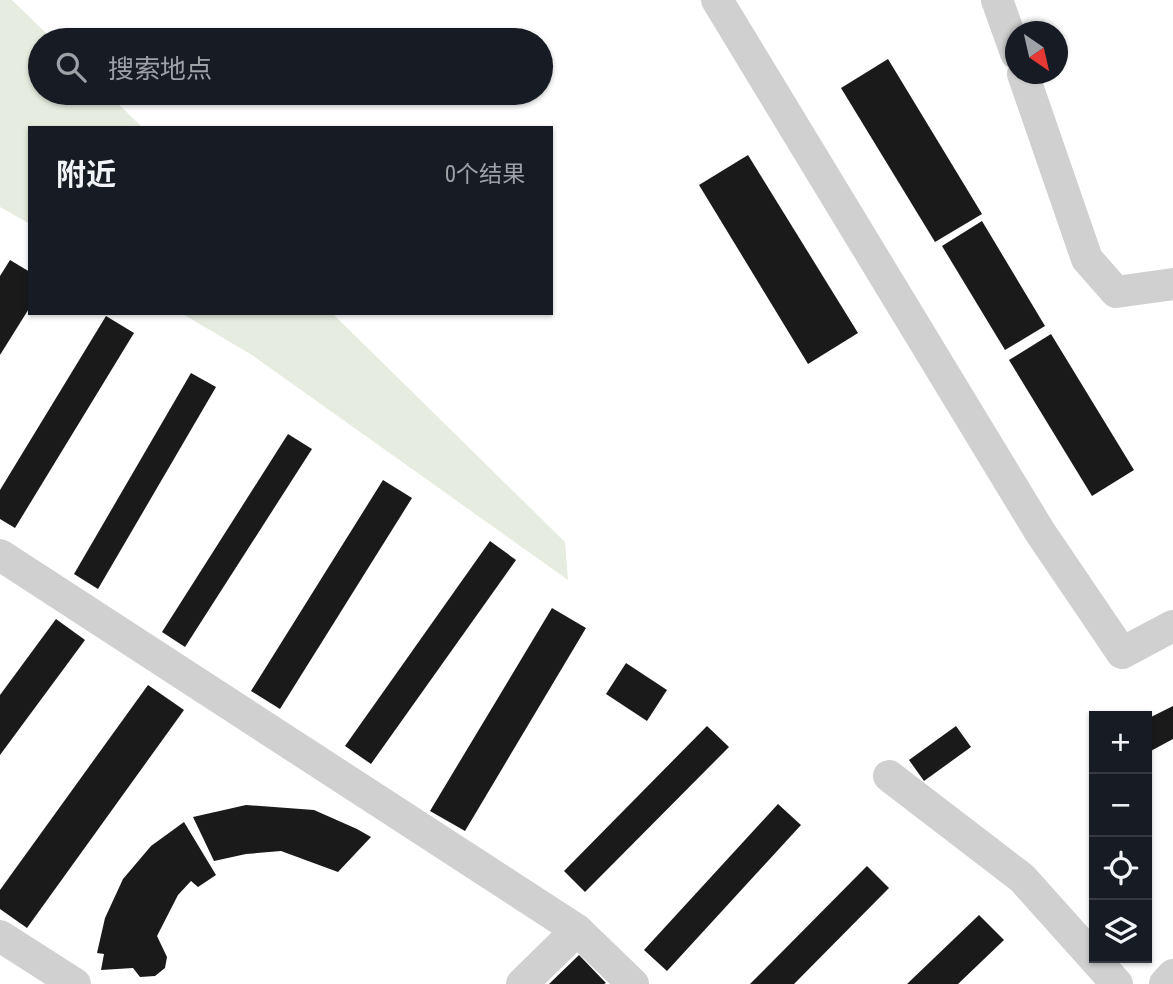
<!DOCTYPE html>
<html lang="zh">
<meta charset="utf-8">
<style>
body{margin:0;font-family:"Roboto Condensed","Noto Sans SC",sans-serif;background:#20242c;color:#f1f3f6}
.controls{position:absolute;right:21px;bottom:21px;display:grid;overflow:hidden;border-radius:0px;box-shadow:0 2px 5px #0004}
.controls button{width:63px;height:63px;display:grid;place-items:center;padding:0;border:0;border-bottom:2px solid #363941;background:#171b24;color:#f1f3f6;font:35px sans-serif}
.compass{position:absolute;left:1005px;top:21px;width:63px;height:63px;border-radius:50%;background:#171b24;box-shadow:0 2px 5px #0004;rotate:146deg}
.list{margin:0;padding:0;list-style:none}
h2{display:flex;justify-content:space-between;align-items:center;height:91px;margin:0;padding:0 28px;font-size:30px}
h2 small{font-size:23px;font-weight:400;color:#9ea1a6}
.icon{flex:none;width:38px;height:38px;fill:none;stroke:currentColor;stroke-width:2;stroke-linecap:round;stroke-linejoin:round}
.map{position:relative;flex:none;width:1173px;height:984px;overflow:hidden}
.search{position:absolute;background:#171b24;box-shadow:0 2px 5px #0004;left:28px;top:28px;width:525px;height:77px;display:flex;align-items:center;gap:18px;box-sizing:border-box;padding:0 24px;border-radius:38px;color:#9ea1a6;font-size:26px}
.panel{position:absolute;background:#171b24;box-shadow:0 2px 5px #0004;left:28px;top:126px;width:525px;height:189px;border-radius:0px}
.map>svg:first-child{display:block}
</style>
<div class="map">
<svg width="1173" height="984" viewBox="0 0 1173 984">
<rect width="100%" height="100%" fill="#fff"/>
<!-- green -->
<g fill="#e6ecdf">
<polygon points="0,0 12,0 53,40 40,40 40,93 107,93 143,128 30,128 30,224 0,207"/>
<polygon points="181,313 332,313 565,542 568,580 252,355"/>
</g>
<!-- building -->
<g fill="#1a1a1a">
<polygon points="888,59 982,214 935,242 841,88"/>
<polygon points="748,155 858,333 808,364 699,185"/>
<polygon points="982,221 1045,326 1005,350 942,246"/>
<polygon points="10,260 30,272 30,307 0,355 0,276"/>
<polygon points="106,316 134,333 15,528 0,519 0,490"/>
<polygon points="1051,334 1134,470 1092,496 1009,360"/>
<polygon points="191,373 216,387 98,589 74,574"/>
<polygon points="288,434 312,449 185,647 162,632"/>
<polygon points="383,480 412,498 280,709 251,691"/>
<polygon points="490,541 516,560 371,764 345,746"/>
<polygon points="552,608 586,628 465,831 430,811"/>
<polygon points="56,619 85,640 0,755 0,695"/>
<polygon points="626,663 667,690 647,721 606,694"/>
<polygon points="148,685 184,710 27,928 0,909 0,890"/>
<polygon points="1173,706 1173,739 1147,753 1147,719"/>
<polygon points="707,726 729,747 585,892 564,871"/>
<polygon points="956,726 971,747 924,781 909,760"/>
<polygon points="778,804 801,825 667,971 644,950"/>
<polygon points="246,805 314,810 357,829 371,837 338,872 281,851 246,854 214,861 193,817"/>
<polygon points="184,822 216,875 198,887 191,881 178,895 157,936 167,957 165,968 155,976 140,977 133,968 101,970 104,954 97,953 105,918 123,879 151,846"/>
<polygon points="867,866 889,888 794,984 750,984"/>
<polygon points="979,915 1004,940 958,984 907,984"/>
<polygon points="579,955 606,983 604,984 549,984"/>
</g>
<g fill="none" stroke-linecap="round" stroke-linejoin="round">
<!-- minor -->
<g stroke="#d0d0d0" stroke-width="32">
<polyline points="717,0 1040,532 1122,653 1173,626"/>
<polyline points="997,0 1016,53"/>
<polyline points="1023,74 1087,259 1116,292 1173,284"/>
<polyline points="0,555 577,930 633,984"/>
<polyline points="889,776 1022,878 1117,984"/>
<polyline points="0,936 75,984"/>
<polyline points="522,984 577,930"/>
<polyline points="1165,984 1173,975"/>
</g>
</g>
</svg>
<div class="controls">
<button>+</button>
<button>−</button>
<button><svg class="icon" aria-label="locate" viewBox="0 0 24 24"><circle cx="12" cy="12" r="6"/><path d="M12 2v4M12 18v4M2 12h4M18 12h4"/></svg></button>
<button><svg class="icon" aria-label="layers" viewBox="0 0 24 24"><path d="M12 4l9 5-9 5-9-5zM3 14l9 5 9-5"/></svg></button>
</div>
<svg class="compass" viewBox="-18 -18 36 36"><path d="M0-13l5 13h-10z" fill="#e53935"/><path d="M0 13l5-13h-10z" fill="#9ea1a6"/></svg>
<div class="search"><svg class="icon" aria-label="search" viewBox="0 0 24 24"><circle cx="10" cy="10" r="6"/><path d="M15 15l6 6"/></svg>搜索地点</div>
<section class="panel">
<h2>附近<small>0个结果</small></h2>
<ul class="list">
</ul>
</section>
</div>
